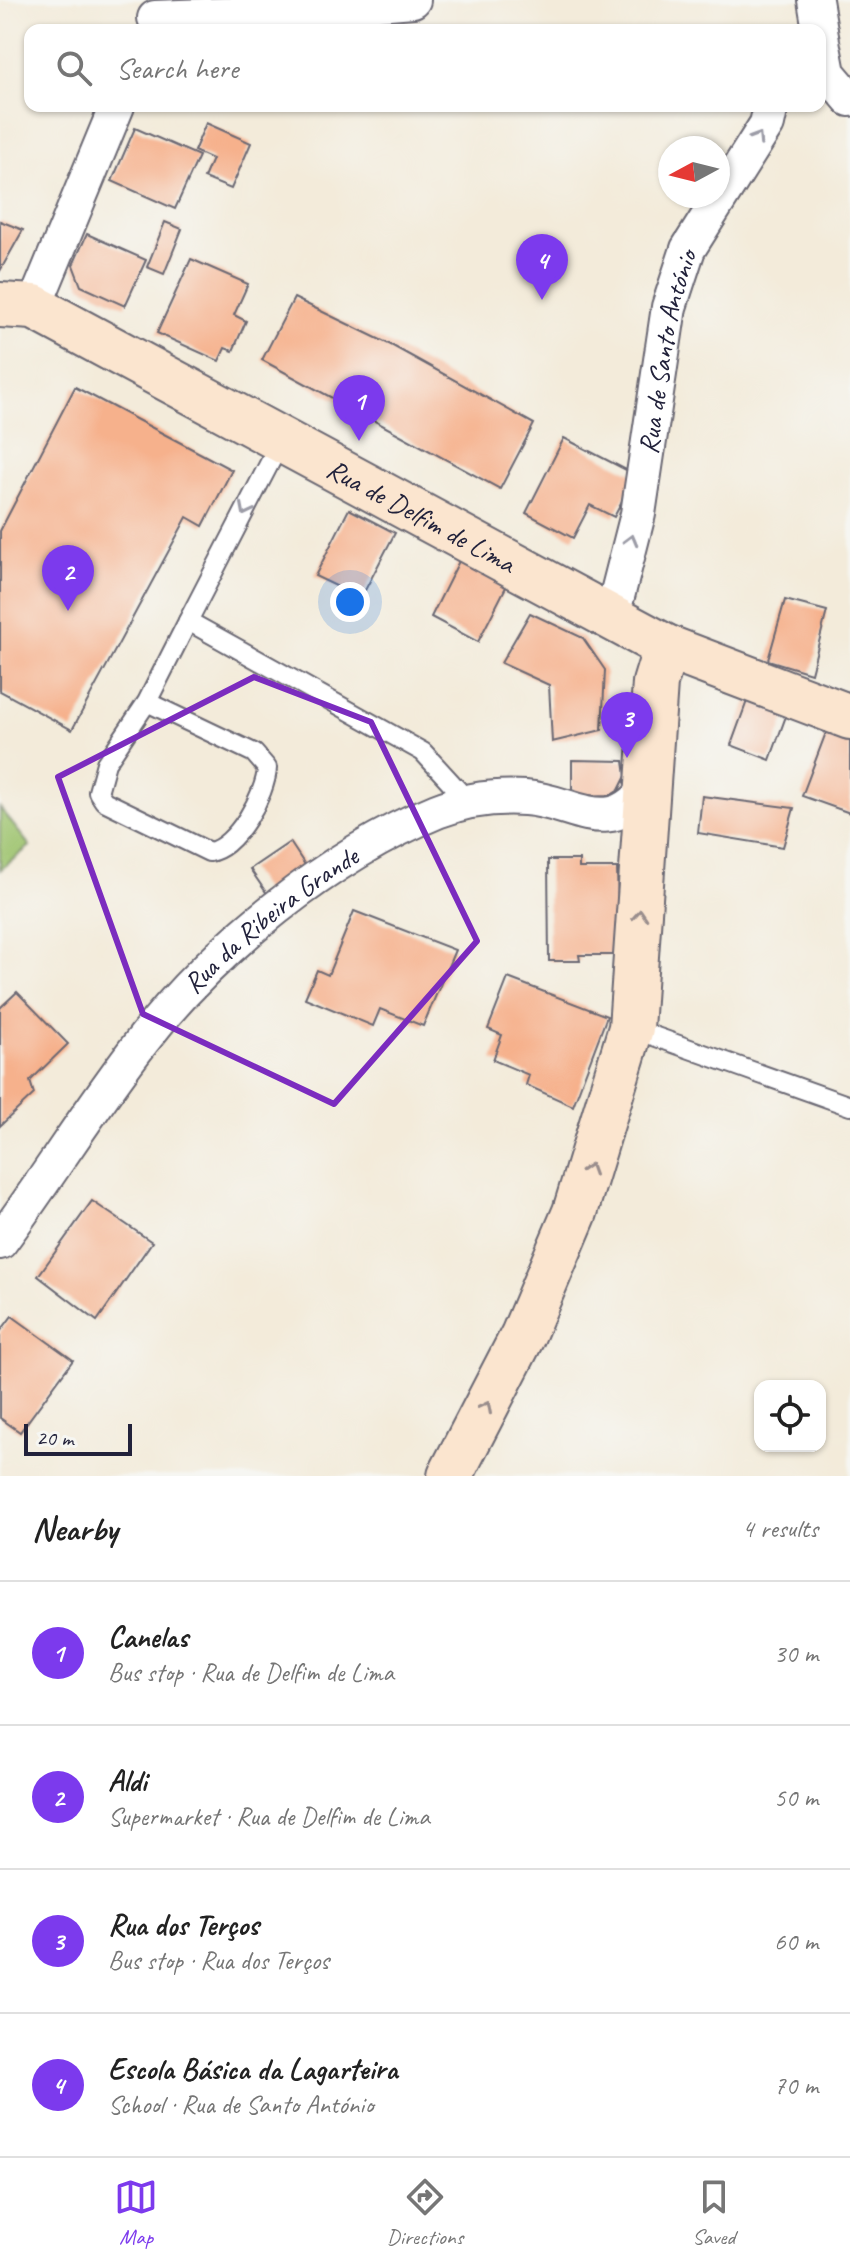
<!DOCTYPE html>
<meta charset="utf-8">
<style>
body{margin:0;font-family:Caveat,sans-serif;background:#f6f6f6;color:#222}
.controls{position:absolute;right:24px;bottom:24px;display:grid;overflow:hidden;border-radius:16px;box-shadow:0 2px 6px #0004}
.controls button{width:72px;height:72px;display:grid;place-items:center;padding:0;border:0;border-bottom:2px solid #e0e0e0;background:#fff;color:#222;font:40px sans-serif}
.compass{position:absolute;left:658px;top:136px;width:72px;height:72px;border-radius:50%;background:#fff;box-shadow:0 2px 6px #0004;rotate:263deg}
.scale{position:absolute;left:24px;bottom:20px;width:108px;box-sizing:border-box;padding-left:8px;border:4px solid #22223b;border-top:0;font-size:22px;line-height:28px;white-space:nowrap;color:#22223b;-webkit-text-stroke:6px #f6f6f2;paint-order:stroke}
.you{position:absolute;left:350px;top:602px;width:28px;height:28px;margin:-20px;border:6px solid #fff;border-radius:50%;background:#1a73e8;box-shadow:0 0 0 12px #1a73e833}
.badge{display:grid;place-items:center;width:52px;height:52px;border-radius:50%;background:#7c3aed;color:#fff;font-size:26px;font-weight:700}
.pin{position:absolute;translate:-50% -66px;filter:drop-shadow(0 2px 4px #0008)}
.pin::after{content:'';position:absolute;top:42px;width:28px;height:24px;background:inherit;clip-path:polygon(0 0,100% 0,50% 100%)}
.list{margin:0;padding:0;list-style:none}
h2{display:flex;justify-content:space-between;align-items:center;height:104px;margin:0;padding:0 32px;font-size:34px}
h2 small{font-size:26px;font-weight:400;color:#767676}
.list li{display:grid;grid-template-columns:52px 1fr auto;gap:24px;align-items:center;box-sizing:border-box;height:144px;padding:0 32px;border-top:2px solid #e0e0e0}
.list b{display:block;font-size:30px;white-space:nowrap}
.list p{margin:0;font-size:26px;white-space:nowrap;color:#767676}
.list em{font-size:26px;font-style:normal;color:#767676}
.icon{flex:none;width:44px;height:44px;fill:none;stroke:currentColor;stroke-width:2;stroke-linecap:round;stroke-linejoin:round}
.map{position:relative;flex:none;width:850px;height:1476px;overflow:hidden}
.search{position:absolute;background:#fff;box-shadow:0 2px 6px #0004;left:24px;right:24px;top:24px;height:88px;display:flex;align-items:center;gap:20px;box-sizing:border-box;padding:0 28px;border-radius:16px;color:#767676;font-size:30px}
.sheet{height:680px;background:#fff}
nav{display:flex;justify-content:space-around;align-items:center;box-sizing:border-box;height:112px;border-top:2px solid #e0e0e0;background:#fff;font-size:22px;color:#767676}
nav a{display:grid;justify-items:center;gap:4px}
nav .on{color:#7c3aed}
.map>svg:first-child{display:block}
</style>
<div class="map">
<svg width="850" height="1476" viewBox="0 0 850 1476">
<rect width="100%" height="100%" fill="#f6f6f2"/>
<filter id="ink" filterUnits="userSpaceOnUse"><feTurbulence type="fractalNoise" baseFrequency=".0125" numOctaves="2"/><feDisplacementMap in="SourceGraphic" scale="16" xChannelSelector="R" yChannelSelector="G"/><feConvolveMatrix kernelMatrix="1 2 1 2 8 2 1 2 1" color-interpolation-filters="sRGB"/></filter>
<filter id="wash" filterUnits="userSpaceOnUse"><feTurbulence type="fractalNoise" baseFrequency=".006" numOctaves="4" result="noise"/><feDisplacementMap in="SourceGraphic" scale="32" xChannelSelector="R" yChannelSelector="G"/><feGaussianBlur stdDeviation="1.8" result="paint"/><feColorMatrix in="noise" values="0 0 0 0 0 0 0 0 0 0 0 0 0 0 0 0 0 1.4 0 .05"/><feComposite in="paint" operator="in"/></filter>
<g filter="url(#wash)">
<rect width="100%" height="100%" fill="#f3ebda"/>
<!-- green -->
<polygon fill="#9dc36d" stroke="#607254" stroke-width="2" points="0,808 30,846 0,870"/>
<g id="blocks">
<!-- building -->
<g fill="#f6b18c">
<polygon points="206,123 251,143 231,189 204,178 212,159 194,151"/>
<polygon points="135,128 199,156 175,209 112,181"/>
<polygon points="0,221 23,230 0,271"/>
<polygon points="165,222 182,229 164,274 147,267"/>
<polygon points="87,234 146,260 125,306 81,286 73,265"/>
<polygon points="191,259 248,284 234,315 246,321 233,351 225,348 219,361 157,333"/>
<polygon points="294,298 391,345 534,424 500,489 262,360"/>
<polygon points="75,387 232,470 203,526 187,517 72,730 0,691 0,531"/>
<polygon points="564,438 636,475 614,517 590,505 573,538 526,513"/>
<polygon points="349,509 395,533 361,598 315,576"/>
<polygon points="459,561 507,585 478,642 431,617"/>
<polygon points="785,600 827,611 811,673 768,660"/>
<polygon points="530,613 583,638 605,670 602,730 552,742 549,685 501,663"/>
<polygon points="747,701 786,716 770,760 731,745"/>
<polygon points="830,722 850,730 850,813 802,796"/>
<polygon points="572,760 624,761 626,776 619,790 611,795 572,796"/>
<polygon points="702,796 794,808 783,847 698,833"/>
<polygon points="290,842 309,871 270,898 250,869"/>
<polygon points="548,860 579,860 579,868 617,868 619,955 579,955 580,961 549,961"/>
<polygon points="354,911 455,950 423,1026 380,1009 373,1026 305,998 317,970 328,975"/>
<polygon points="508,978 607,1016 573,1106 526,1085 529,1075 493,1060 502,1035 488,1029"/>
<polygon points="17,992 68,1044 30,1081 34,1094 0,1126 0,1008"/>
<polygon points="92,1201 152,1242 97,1321 38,1276"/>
<polygon points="12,1316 73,1360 20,1432 0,1418 0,1332"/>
</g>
</g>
</g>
<g filter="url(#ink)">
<use href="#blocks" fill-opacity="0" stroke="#6b6873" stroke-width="2"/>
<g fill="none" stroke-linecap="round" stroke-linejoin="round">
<!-- lane casing -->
<g stroke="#6b6873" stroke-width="22">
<g id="lane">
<polyline points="188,621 281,441"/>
<path d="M147 702 254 753 267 768C266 794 236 848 209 852L104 801 98 792 106 763 147 702 188 621 423 752 467 800"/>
<polyline points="631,1028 850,1106"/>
</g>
</g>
<!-- street casing -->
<g stroke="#6b6873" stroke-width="38">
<g id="street">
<polyline points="815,0 820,30"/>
<polyline points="155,18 231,15 413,0"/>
<polyline points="820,31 828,73 850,99"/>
<polyline points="34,307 117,106"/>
<path id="s1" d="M612 616 638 514 669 307 688 249 767 124 771 106"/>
<path id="s2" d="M0 1242C49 1176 92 1105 143 1040 213 949 330 855 437 811 465 800 495 796 525 798 574 801 607 839 646 790"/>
</g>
</g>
<!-- secondary casing -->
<g stroke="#6b6873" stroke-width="48">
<g id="secondary">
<path id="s3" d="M0 305 34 307 666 647 850 717"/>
<polyline points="450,1476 523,1335 575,1212 631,1028 655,683 666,647"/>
</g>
</g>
<!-- lane -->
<use href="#lane" stroke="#fff" stroke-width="18"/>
<!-- street -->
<use href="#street" stroke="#fff" stroke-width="34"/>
<!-- secondary -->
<use href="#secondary" stroke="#fbe5cf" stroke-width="44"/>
</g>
<!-- one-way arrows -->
<defs><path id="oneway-chevron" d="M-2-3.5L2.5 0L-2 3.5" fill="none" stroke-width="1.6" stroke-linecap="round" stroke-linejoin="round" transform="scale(2)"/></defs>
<g stroke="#9c9ca7">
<use href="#oneway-chevron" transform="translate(757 138) rotate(-58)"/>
<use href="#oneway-chevron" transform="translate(246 510) rotate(117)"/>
<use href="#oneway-chevron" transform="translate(631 540) rotate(-75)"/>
</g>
<g stroke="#998d8c">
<use href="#oneway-chevron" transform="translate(640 915) rotate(-86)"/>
<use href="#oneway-chevron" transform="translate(589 1169) rotate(-72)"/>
<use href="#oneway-chevron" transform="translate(486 1407) rotate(-63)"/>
</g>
</g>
<!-- marked area -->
<path fill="none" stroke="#7b2cbf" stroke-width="6" stroke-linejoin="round" d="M254 677 371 722 477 941 334 1104 143 1014 58 777Z"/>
<g text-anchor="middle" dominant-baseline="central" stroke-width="6" stroke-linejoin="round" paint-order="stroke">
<!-- street labels -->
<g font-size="28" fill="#22223b" stroke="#f6f6f2">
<text stroke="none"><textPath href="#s1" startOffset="270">Rua de Santo António</textPath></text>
<text stroke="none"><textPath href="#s3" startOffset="474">Rua de Delfim de Lima</textPath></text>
<text stroke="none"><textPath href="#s2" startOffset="424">Rua da Ribeira Grande</textPath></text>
</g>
</g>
</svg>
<div class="controls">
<button><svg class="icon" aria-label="locate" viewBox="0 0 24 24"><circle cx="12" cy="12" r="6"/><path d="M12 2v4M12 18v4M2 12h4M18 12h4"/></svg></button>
</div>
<svg class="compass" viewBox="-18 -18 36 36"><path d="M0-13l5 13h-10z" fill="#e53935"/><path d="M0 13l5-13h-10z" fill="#767676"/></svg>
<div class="scale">20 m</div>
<div class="you"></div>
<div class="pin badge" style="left:359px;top:441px">1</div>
<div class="pin badge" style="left:68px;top:611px">2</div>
<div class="pin badge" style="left:627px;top:758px">3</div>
<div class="pin badge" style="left:542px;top:300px">4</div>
<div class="search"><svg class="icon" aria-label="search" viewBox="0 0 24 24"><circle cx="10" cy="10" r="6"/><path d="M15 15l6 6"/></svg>Search here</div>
</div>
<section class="sheet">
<h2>Nearby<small>4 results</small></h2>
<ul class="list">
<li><span class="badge">1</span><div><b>Canelas</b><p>Bus stop · Rua de Delfim de Lima</p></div><em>30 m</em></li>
<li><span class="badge">2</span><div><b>Aldi</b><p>Supermarket · Rua de Delfim de Lima</p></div><em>50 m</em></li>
<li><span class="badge">3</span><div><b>Rua dos Terços</b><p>Bus stop · Rua dos Terços</p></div><em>60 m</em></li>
<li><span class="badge">4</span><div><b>Escola Básica da Lagarteira</b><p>School · Rua de Santo António</p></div><em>70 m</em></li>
</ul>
</section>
<nav>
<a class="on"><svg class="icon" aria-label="map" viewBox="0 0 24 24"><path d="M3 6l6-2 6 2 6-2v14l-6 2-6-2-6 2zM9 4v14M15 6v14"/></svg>Map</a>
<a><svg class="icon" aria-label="directions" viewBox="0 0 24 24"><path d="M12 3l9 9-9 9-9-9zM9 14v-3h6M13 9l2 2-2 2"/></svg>Directions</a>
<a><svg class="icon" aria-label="saved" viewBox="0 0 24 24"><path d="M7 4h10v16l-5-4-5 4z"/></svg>Saved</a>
</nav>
